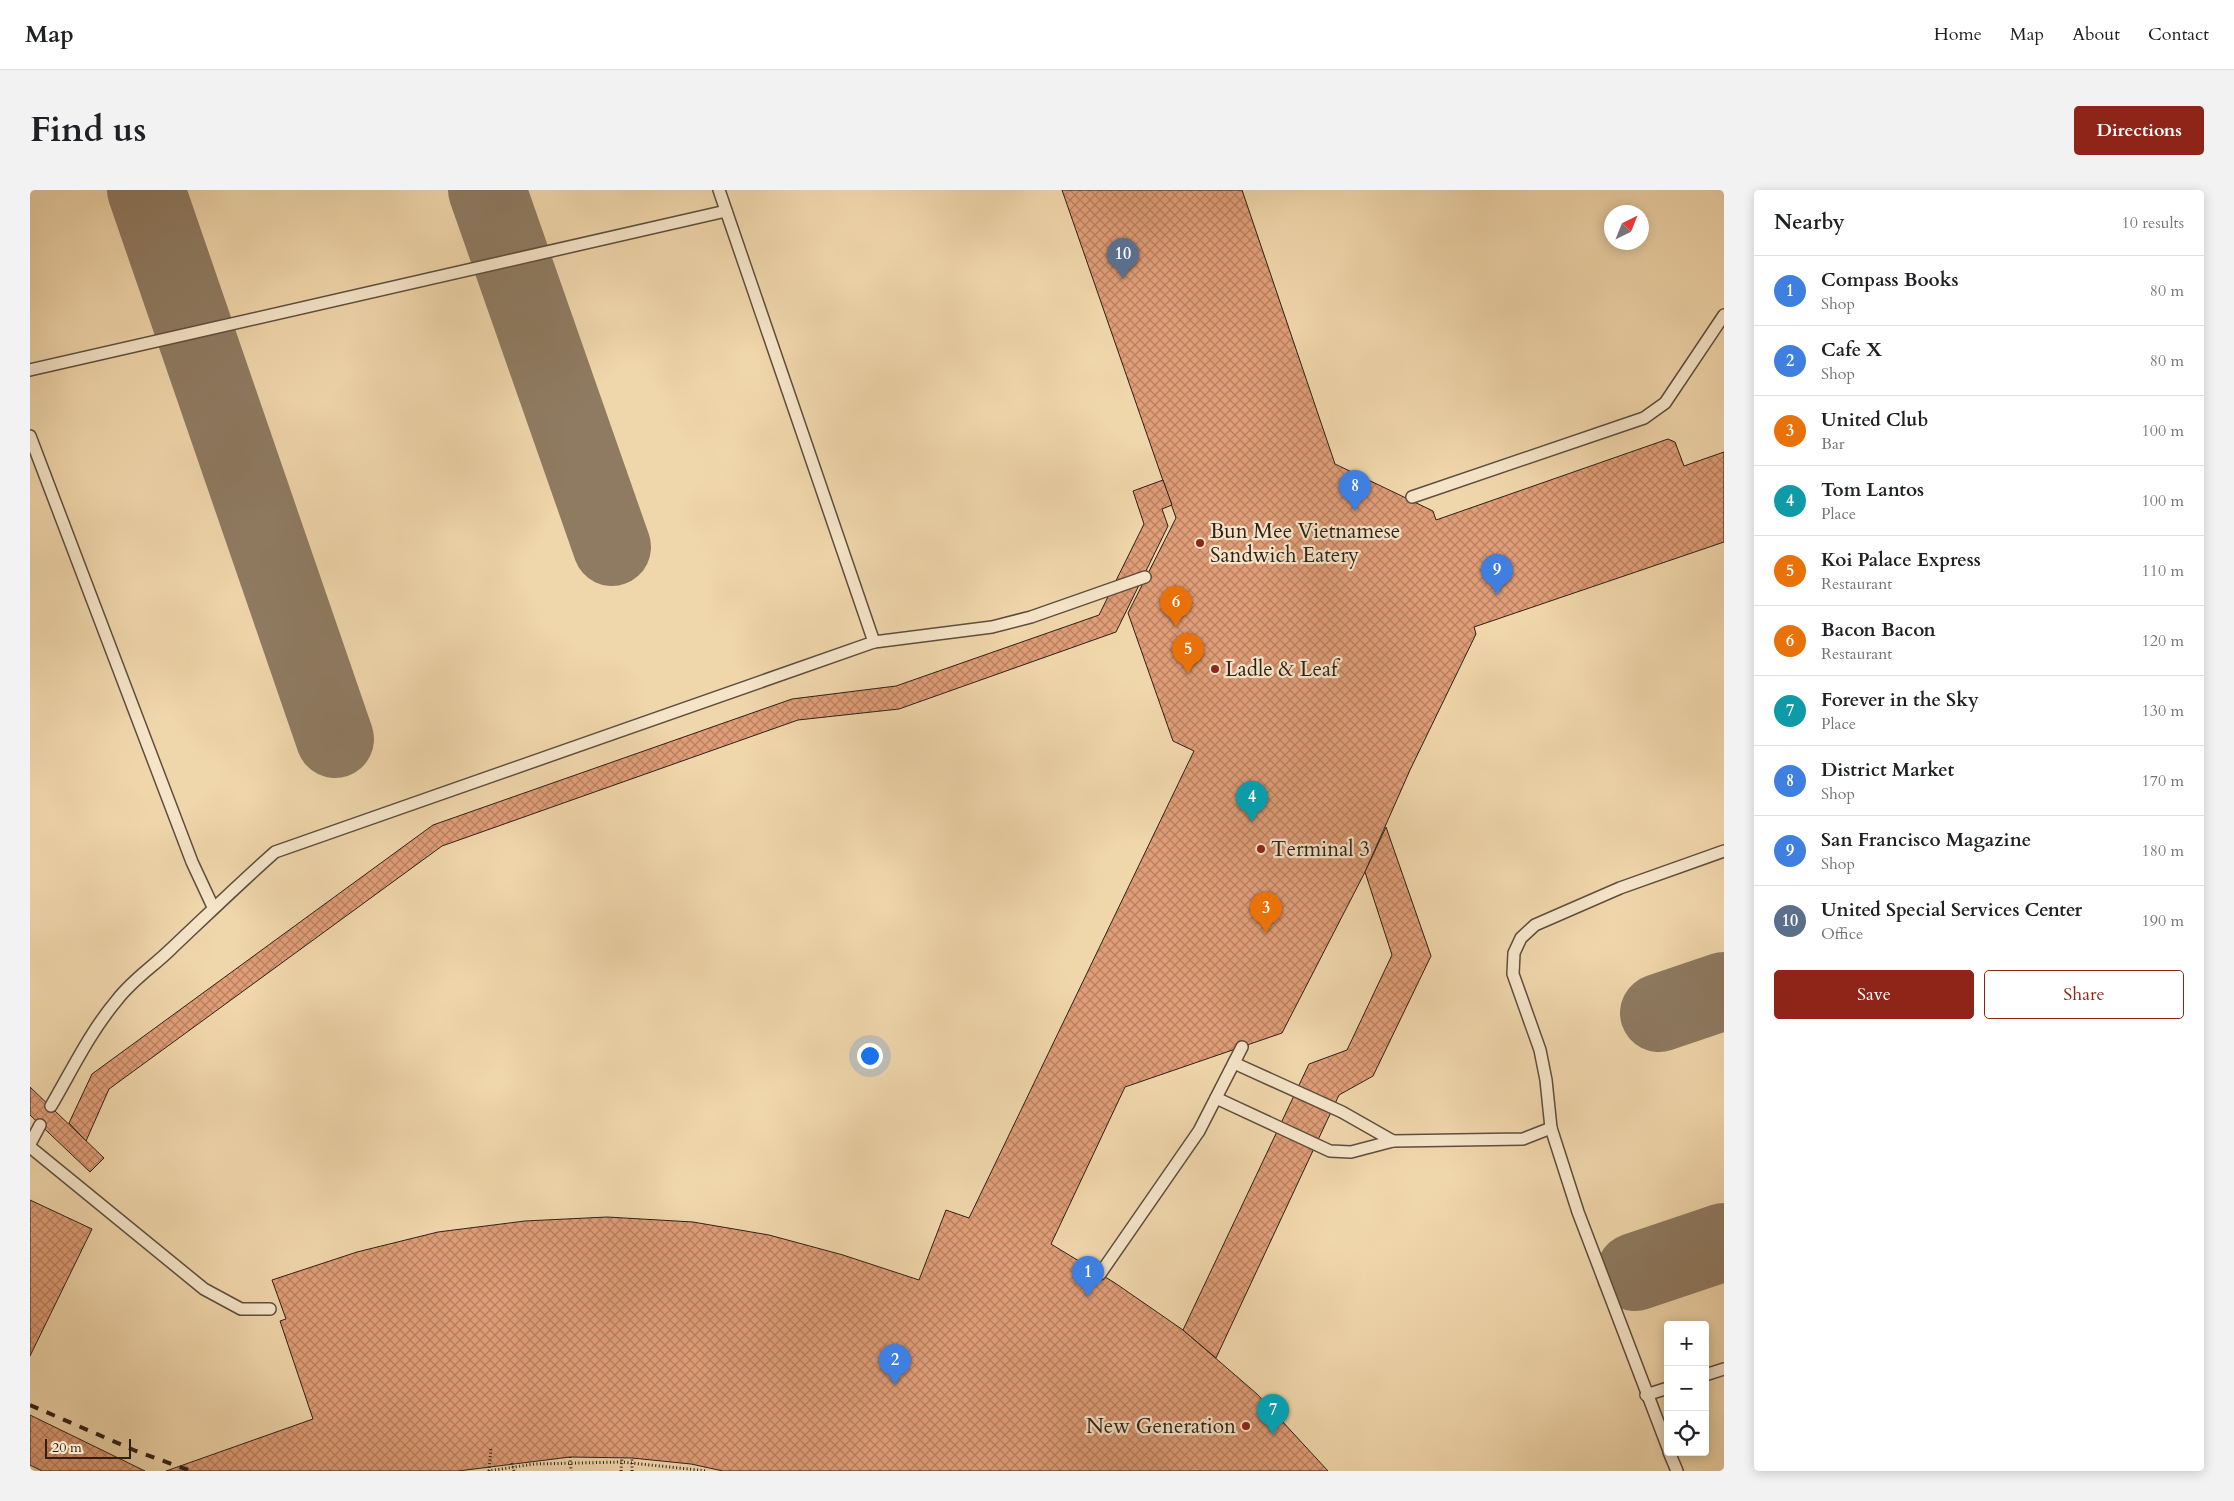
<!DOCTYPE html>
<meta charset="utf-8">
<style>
body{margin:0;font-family:Cardo,serif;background:#f2f2f2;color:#202124}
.controls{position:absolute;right:15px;bottom:15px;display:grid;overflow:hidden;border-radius:5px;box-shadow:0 2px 12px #0003}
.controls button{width:45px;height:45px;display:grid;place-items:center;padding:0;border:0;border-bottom:1px solid #e0e0e0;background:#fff;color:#202124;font:25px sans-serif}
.compass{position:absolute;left:1574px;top:15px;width:45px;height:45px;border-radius:50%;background:#fff;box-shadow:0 2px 12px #0003;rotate:43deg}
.scale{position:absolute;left:15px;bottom:12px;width:86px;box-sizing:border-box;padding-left:5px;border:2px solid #2e2019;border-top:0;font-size:14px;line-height:18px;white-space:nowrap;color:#2e2019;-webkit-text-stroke:4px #f5e4c8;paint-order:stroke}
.you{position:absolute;left:839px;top:865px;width:18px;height:18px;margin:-12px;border:4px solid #fff;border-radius:50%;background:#1a73e8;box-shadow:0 0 0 8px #1a73e833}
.badge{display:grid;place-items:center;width:32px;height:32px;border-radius:50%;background:#8f2418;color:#fff;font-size:16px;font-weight:700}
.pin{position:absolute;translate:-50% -41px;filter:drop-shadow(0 1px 2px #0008)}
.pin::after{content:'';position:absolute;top:26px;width:18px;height:15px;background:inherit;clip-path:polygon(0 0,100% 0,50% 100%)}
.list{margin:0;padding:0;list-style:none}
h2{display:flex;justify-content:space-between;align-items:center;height:65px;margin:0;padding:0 20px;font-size:21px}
h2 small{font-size:16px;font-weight:400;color:#757577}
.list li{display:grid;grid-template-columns:32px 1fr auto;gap:15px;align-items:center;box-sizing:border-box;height:70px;padding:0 20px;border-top:1px solid #e0e0e0}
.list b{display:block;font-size:19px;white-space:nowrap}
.list p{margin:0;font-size:16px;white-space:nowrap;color:#757577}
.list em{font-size:16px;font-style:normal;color:#757577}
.actions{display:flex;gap:10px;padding:15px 20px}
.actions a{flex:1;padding:11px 0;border:1px solid #8f2418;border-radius:5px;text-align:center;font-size:18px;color:#8f2418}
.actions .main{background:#8f2418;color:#fff}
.icon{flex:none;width:28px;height:28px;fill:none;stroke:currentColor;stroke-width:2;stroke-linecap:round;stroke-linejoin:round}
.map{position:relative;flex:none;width:1694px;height:1281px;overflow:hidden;border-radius:5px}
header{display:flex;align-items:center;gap:30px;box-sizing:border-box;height:70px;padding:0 25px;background:#fff;border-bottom:1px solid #e0e0e0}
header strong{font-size:24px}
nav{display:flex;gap:28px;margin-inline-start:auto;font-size:18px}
.intro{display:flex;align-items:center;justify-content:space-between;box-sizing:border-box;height:120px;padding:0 30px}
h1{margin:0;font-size:35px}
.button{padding:12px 22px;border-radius:5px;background:#8f2418;color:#fff;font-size:18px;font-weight:700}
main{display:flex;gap:30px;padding:0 30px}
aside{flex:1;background:#fff;border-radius:5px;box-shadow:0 2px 12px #0003}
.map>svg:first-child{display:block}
</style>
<header>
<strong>Map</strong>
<nav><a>Home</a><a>Map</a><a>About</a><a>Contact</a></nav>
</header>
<div class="intro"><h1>Find us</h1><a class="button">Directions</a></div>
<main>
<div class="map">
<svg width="1694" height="1281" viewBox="0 0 1694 1281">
<defs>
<pattern id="building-cross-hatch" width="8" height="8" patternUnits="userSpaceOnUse" patternTransform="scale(1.25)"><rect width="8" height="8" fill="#e09d77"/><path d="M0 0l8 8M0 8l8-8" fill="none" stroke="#b68061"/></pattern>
</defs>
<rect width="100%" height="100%" fill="#f0d6ab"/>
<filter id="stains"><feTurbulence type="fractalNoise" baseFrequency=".004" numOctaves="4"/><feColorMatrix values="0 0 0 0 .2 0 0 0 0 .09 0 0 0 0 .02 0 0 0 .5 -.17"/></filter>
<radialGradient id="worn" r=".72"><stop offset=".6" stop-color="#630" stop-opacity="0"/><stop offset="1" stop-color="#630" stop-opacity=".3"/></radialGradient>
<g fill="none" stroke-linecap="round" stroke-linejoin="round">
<!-- taxiway -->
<g stroke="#8f7b62" stroke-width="78">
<polyline points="116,0 305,549"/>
<polyline points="457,0 582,357"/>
<polyline points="1629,823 1694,801"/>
<polyline points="1605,1082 1694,1052"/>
</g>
</g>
<!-- building -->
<g fill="url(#building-cross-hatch)" stroke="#2e2019">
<polygon points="1032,0 1212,0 1305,274 1403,321 1406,330 1638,249 1645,252 1654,276 1694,262 1694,352 1444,437 1446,444 1380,580 1335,682 1252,843 1095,897 1021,1054 1085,1093 1153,1140 1227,1204 1298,1281 693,1281 661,1274 602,1268 540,1267 428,1281 136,1281 283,1229 250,1131 256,1129 242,1090 327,1062 408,1042 495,1031 577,1027 663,1032 739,1045 813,1065 889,1090 916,1020 939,1028 1164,561 1143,551 1098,423 1146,328"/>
<polygon points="1133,290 1142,315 1132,319 1138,336 1086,442 869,519 768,530 412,656 79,899 56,951 39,933 62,884 403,635 762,509 866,496 1069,425 1114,334 1103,301"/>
<polygon points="1356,637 1401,766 1343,886 1309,905 1186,1168 1153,1140 1279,874 1317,860 1362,765 1335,682"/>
<polygon points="0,897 74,968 60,982 0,925"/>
<polygon points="0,1010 62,1039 0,1166"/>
<polygon points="0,1225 115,1281 12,1281 0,1275"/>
</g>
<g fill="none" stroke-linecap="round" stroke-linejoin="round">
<!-- lane casing -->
<g stroke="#5e4e3e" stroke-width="14">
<g id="lane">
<polyline points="0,180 696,21"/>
<polyline points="0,246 162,672 183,717"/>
<polyline points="1382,307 1614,228 1635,213 1694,125"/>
<polyline points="844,452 962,437 1001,427 1115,387"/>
<polyline points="1186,908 1300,961 1321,962 1363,951 1312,922 1204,873"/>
<path d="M21 916C42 880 60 842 87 810 103 789 124 776 142 758 176 726 210 693 245 662L844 452 689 0"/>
<polyline points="1363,951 1493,949 1521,938"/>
<polyline points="0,954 10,935"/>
<polyline points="0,957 174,1099 211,1119 240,1119"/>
<polyline points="1070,1084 1169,941 1212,857"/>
<polyline points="1675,1185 1694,1179"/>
<polyline points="1616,1205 1638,1198"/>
<polyline points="1638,1258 1548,1022 1521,938 1516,890 1510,860 1483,784 1484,763 1491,748 1505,735 1590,698 1694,661"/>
<polyline points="1639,1262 1647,1281"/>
</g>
</g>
<!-- path -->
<g stroke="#2e2019" stroke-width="3" stroke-dasharray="1 2.5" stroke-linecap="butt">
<polyline points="540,1267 541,1281"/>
<polyline points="482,1273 484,1281"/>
<polyline points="458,1281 504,1274 592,1272 677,1281"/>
<polyline points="459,1281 461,1258"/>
<polyline points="602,1281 602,1268"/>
</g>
<!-- lane -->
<use href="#lane" stroke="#f5e4c8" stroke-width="11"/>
<!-- rail -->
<polyline stroke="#2e2019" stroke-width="4" stroke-dasharray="9 9" stroke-linecap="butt" points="0,1215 106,1261 161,1281"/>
<!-- path-bridge -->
<polyline stroke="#2e2019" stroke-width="3" stroke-dasharray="1 2.5" stroke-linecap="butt" points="591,1281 592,1268"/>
</g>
<!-- markers -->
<g fill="#8f2418" stroke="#f5e4c8" stroke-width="2">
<circle cx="1170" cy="353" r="5"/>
<circle cx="1185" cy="479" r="5"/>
<circle cx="1231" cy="659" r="5"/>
<circle cx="1216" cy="1236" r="5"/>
</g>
<g text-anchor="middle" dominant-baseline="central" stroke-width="4.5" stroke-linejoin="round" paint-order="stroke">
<!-- poi labels -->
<g font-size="21" fill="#2e2019" stroke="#f5e4c8" text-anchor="start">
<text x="1180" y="341">Bun Mee Vietnamese<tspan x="1180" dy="24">Sandwich Eatery</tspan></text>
<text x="1195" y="479">Ladle &amp; Leaf</text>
<text x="1241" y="659">Terminal 3</text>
<text x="1206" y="1236" text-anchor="end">New Generation</text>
</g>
</g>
<rect width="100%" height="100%" filter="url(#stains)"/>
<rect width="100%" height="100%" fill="url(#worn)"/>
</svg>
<div class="controls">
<button>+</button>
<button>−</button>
<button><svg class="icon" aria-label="locate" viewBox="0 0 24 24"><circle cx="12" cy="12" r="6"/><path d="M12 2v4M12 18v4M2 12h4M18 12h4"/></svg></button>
</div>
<svg class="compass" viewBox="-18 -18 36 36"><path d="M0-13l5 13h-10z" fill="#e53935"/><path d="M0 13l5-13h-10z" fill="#757577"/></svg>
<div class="scale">20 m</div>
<div class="you"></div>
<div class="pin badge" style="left:1058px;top:1107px;background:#3f7fe0">1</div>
<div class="pin badge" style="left:865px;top:1195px;background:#3f7fe0">2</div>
<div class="pin badge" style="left:1236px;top:743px;background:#e8710a">3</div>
<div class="pin badge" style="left:1222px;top:632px;background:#0f9aa8">4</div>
<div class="pin badge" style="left:1158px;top:484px;background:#e8710a">5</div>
<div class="pin badge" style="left:1146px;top:437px;background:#e8710a">6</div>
<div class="pin badge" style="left:1243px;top:1245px;background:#0f9aa8">7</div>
<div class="pin badge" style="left:1325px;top:321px;background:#3f7fe0">8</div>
<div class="pin badge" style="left:1467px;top:405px;background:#3f7fe0">9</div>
<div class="pin badge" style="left:1093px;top:89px;background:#5c6f8a">10</div>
</div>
<aside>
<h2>Nearby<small>10 results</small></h2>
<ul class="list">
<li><span class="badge" style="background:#3f7fe0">1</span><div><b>Compass Books</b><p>Shop</p></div><em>80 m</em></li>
<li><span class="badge" style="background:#3f7fe0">2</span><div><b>Cafe X</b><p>Shop</p></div><em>80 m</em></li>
<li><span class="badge" style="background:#e8710a">3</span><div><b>United Club</b><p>Bar</p></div><em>100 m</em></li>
<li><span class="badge" style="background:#0f9aa8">4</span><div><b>Tom Lantos</b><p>Place</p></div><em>100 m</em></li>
<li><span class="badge" style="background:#e8710a">5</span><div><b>Koi Palace Express</b><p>Restaurant</p></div><em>110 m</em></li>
<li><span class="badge" style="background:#e8710a">6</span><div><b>Bacon Bacon</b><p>Restaurant</p></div><em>120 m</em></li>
<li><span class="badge" style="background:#0f9aa8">7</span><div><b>Forever in the Sky</b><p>Place</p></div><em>130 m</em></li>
<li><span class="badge" style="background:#3f7fe0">8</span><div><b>District Market</b><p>Shop</p></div><em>170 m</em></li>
<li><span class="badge" style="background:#3f7fe0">9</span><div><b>San Francisco Magazine</b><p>Shop</p></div><em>180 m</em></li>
<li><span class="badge" style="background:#5c6f8a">10</span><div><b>United Special Services Center</b><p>Office</p></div><em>190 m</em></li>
</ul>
<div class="actions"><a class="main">Save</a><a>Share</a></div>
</aside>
</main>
